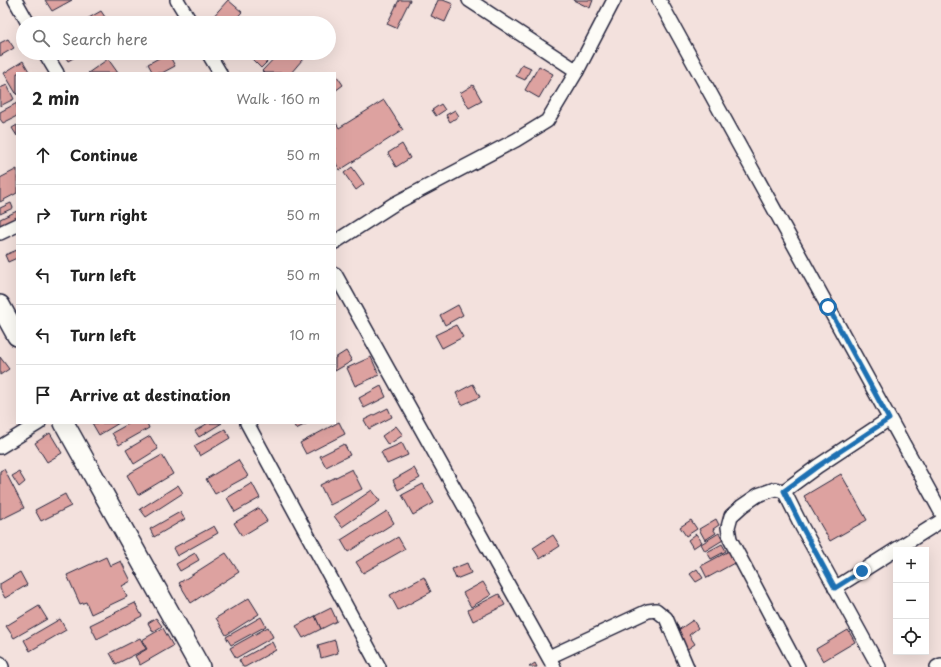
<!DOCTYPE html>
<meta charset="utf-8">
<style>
body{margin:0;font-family:"Playpen Sans",sans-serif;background:#f6f6f6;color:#222}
.controls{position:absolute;right:12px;bottom:12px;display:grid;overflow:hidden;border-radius:0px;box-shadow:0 4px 16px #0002}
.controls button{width:36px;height:36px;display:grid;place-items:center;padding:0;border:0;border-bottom:1px solid #e0e0e0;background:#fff;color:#222;font:20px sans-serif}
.stop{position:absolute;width:12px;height:12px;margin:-9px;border:3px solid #1f6fb2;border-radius:50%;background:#fff}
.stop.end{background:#1f6fb2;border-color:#fff;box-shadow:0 1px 4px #0008}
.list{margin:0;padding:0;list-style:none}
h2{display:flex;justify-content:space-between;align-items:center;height:52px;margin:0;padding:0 16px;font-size:17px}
h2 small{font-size:13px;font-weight:400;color:#767676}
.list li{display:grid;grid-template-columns:26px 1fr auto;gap:12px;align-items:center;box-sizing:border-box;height:60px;padding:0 16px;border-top:1px solid #e0e0e0}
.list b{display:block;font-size:15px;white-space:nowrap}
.list em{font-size:13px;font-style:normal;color:#767676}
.icon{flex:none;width:22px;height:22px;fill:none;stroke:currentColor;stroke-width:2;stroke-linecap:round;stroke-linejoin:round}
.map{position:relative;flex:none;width:941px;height:667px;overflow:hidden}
.search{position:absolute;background:#fff;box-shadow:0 4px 16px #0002;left:16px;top:16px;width:320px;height:44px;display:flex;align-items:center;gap:10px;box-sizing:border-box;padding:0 14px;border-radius:22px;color:#767676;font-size:15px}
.panel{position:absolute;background:#fff;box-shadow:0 4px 16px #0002;left:16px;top:72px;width:320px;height:352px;border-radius:0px}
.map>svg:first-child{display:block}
</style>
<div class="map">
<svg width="941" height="667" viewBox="0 0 941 667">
<rect width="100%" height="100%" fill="#f3e1dd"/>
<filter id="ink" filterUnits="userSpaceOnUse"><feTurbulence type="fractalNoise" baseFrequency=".025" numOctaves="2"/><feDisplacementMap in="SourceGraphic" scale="8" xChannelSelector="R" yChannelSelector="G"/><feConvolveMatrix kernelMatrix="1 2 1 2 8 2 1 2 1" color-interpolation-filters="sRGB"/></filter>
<g filter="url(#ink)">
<!-- building -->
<g fill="#dda2a0" stroke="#22223b">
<polygon points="45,0 72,0 52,11"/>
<polygon points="228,0 242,12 232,23 213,23 210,20"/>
<polygon points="399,0 410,0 396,28 387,24"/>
<polygon points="438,0 443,0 453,4 445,22 431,16"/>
<polygon points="573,0 593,0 590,8"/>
<polygon points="101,11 109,23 80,23"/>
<polygon points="245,17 250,23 238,23"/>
<polygon points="8,39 14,48 0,56 0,43"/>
<polygon points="63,53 82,53 68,61"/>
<polygon points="168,53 175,66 162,73 153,73 148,64"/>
<polygon points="256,53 276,53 261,68 251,58"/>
<polygon points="279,53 308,53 291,73 264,73 262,71"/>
<polygon points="108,59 118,73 88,73"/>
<polygon points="23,61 30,73 17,73 17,95 4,73"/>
<polygon points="522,64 531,68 525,80 516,76"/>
<polygon points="539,66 553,74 539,98 525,90"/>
<polygon points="337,76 343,85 335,91 335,77"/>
<polygon points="7,85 14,99 0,106 0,88"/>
<polygon points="473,85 482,101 469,108 460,93"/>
<polygon points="384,100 403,130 340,170 335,162 335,121 339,128"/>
<polygon points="17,103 17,116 3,123 0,119 0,112"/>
<polygon points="441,104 445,110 436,116 432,110"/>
<polygon points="455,110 459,116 450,122 446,115"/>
<polygon points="17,125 17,136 12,128"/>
<polygon points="402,144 410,158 396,167 388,153"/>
<polygon points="352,167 364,184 356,190 344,173"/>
<polygon points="17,169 17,193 0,202 0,178"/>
<polygon points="11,203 13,208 0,214 0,208"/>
<polygon points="17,211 17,218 0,226 0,219"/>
<polygon points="17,250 17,258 8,262 5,255"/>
<polygon points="458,305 463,315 445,325 440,315"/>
<polygon points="456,325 463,337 442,348 435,335"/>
<polygon points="346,351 352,361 335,371 335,358"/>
<polygon points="0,357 9,369 0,375"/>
<polygon points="371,357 379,375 355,386 347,368"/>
<polygon points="473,384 480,397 462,405 456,393"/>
<polygon points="381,386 386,397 364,408 359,398"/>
<polygon points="388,408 392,417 369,429 364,420"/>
<polygon points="339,422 345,434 306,454 300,443"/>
<polygon points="92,423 119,423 99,435"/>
<polygon points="130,423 147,423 149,428 119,445 112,433"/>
<polygon points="208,423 222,423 199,437 195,431"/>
<polygon points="293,423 308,423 296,429"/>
<polygon points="396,426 403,435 388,445 382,436"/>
<polygon points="225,429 230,438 200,456 194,446"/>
<polygon points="50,433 62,453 47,462 35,443"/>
<polygon points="150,436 158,449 134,464 126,450"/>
<polygon points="402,443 408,455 387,464 381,452"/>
<polygon points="344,444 350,455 326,467 320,456"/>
<polygon points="162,455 173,474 138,495 127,475"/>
<polygon points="238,460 248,476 215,494 206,479"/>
<polygon points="414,468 420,478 398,490 393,480"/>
<polygon points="4,469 24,508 0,520 0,471"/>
<polygon points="352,469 362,489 330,505 320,485"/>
<polygon points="19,472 25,482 19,487 12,476"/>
<polygon points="841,474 867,520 830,541 804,496"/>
<polygon points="252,483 260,498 235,512 227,498"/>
<polygon points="423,484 434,503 413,515 402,495"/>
<polygon points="178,485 183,493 146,517 140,509"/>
<polygon points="372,490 380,501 342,527 334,516"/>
<polygon points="65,494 71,506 41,521 35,510"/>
<polygon points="259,508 267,521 242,536 234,523"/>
<polygon points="387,511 394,523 348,552 341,540"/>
<polygon points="180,512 185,519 154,537 150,529"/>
<polygon points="716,519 719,525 713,529 716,533 705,540 699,529"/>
<polygon points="691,520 697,529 686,536 680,527"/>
<polygon points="214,526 218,533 177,556 173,548"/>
<polygon points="719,533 723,540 705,551 701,544"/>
<polygon points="696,534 702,542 693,548 688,540"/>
<polygon points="553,535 560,546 540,559 533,548"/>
<polygon points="398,537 405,549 363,573 356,562"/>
<polygon points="722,544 726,551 711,559 707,552"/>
<polygon points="729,551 736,562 707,578 701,566"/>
<polygon points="195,553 199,560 180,571 176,564"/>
<polygon points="226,553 239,572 191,603 179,583"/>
<polygon points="106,557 110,566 121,561 131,581 122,586 127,597 91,614 86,602 80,604 67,575"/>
<polygon points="467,563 471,573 456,579 452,569"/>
<polygon points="697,569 703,578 696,582 690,574"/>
<polygon points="20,572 27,585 5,598 0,589 0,584"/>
<polygon points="424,577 431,592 398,610 390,595"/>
<polygon points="483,582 491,595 471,607 463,593"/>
<polygon points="499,594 505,605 473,621 468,610"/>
<polygon points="249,598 259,614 226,635 216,618"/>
<polygon points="135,603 142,616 97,639 90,625"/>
<polygon points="39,606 47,619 14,638 6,626"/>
<polygon points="331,608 337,621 321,629 315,616"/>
<polygon points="315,616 321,629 303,638 296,626"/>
<polygon points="261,617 266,626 231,645 226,637"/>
<polygon points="156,618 162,626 153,632 148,623"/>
<polygon points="60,619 66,630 30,651 24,640"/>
<polygon points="693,620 698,628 689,635 695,644 686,650 674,633"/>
<polygon points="268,627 273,637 236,658 230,648"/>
<polygon points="163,628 173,646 140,665 135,656 147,649 142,640"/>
<polygon points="848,630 855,642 823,661 816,649"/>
<polygon points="140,638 146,649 116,664 110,653"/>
<polygon points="335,640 338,653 321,658 318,645"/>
<polygon points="272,642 276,650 245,667 243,667 239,660"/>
<polygon points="535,663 537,667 529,667"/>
</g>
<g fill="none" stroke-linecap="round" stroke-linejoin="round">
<!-- street casing -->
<g stroke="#22223b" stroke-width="16">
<g id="street">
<polyline points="15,0 28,23"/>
<polyline points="177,0 191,23"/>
<polyline points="469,0 577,71"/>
<polyline points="659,0 941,512"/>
<polyline points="45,53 57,73"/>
<polyline points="208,53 220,73"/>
<polyline points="0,233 17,225"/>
<polyline points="335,242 394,204 516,140 547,121 577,71 614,0"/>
<polyline points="335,274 554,667"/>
<polyline points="247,423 379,667"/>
<polyline points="0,447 39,423"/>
<polyline points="784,491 775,489 758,495 742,506 731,516 728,527 730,539 798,667"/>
<polyline points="835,588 941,521"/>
<polyline points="549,657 648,611 656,610 666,618 687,667"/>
<polyline points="0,663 2,667"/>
<polyline points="879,667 802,527 784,491 818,466 889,419"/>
<polyline points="937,667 941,665"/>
</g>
</g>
<!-- secondary casing -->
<g stroke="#22223b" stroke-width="22">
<g id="secondary">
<polyline points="0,305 17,336"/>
<polyline points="64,423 200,667"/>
</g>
</g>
<!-- street -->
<use href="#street" stroke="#fdfcf7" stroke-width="13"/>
<!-- secondary -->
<use href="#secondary" stroke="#fdfcf7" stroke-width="19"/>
</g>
</g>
<g fill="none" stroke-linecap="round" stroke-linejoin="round" filter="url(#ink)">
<!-- route -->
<polyline stroke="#1f6fb2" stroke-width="5" points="828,307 889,419 818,466 784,491 802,527 835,588 862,571"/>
</g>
</svg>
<div class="controls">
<button>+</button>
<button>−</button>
<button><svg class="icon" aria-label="locate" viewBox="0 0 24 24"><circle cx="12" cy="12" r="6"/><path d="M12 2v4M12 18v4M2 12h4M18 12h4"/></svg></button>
</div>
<div class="stop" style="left:828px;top:307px"></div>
<div class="stop end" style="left:862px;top:571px"></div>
<div class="search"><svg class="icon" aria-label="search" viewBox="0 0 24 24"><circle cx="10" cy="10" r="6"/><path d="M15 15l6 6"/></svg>Search here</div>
<section class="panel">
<h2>2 min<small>Walk · 160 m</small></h2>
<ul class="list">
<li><svg class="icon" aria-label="ahead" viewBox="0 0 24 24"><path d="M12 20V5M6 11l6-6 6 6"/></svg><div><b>Continue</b></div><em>50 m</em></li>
<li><svg class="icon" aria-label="right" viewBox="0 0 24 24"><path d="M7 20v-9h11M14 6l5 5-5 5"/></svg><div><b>Turn right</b></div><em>50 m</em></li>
<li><svg class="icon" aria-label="left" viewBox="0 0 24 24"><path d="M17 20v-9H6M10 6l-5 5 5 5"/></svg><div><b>Turn left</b></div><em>50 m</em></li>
<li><svg class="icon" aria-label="left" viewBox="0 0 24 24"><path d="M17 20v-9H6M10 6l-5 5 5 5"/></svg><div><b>Turn left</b></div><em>10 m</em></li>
<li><svg class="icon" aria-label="arrive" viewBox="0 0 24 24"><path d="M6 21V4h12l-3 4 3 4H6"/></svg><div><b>Arrive at destination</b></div></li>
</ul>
</section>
</div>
